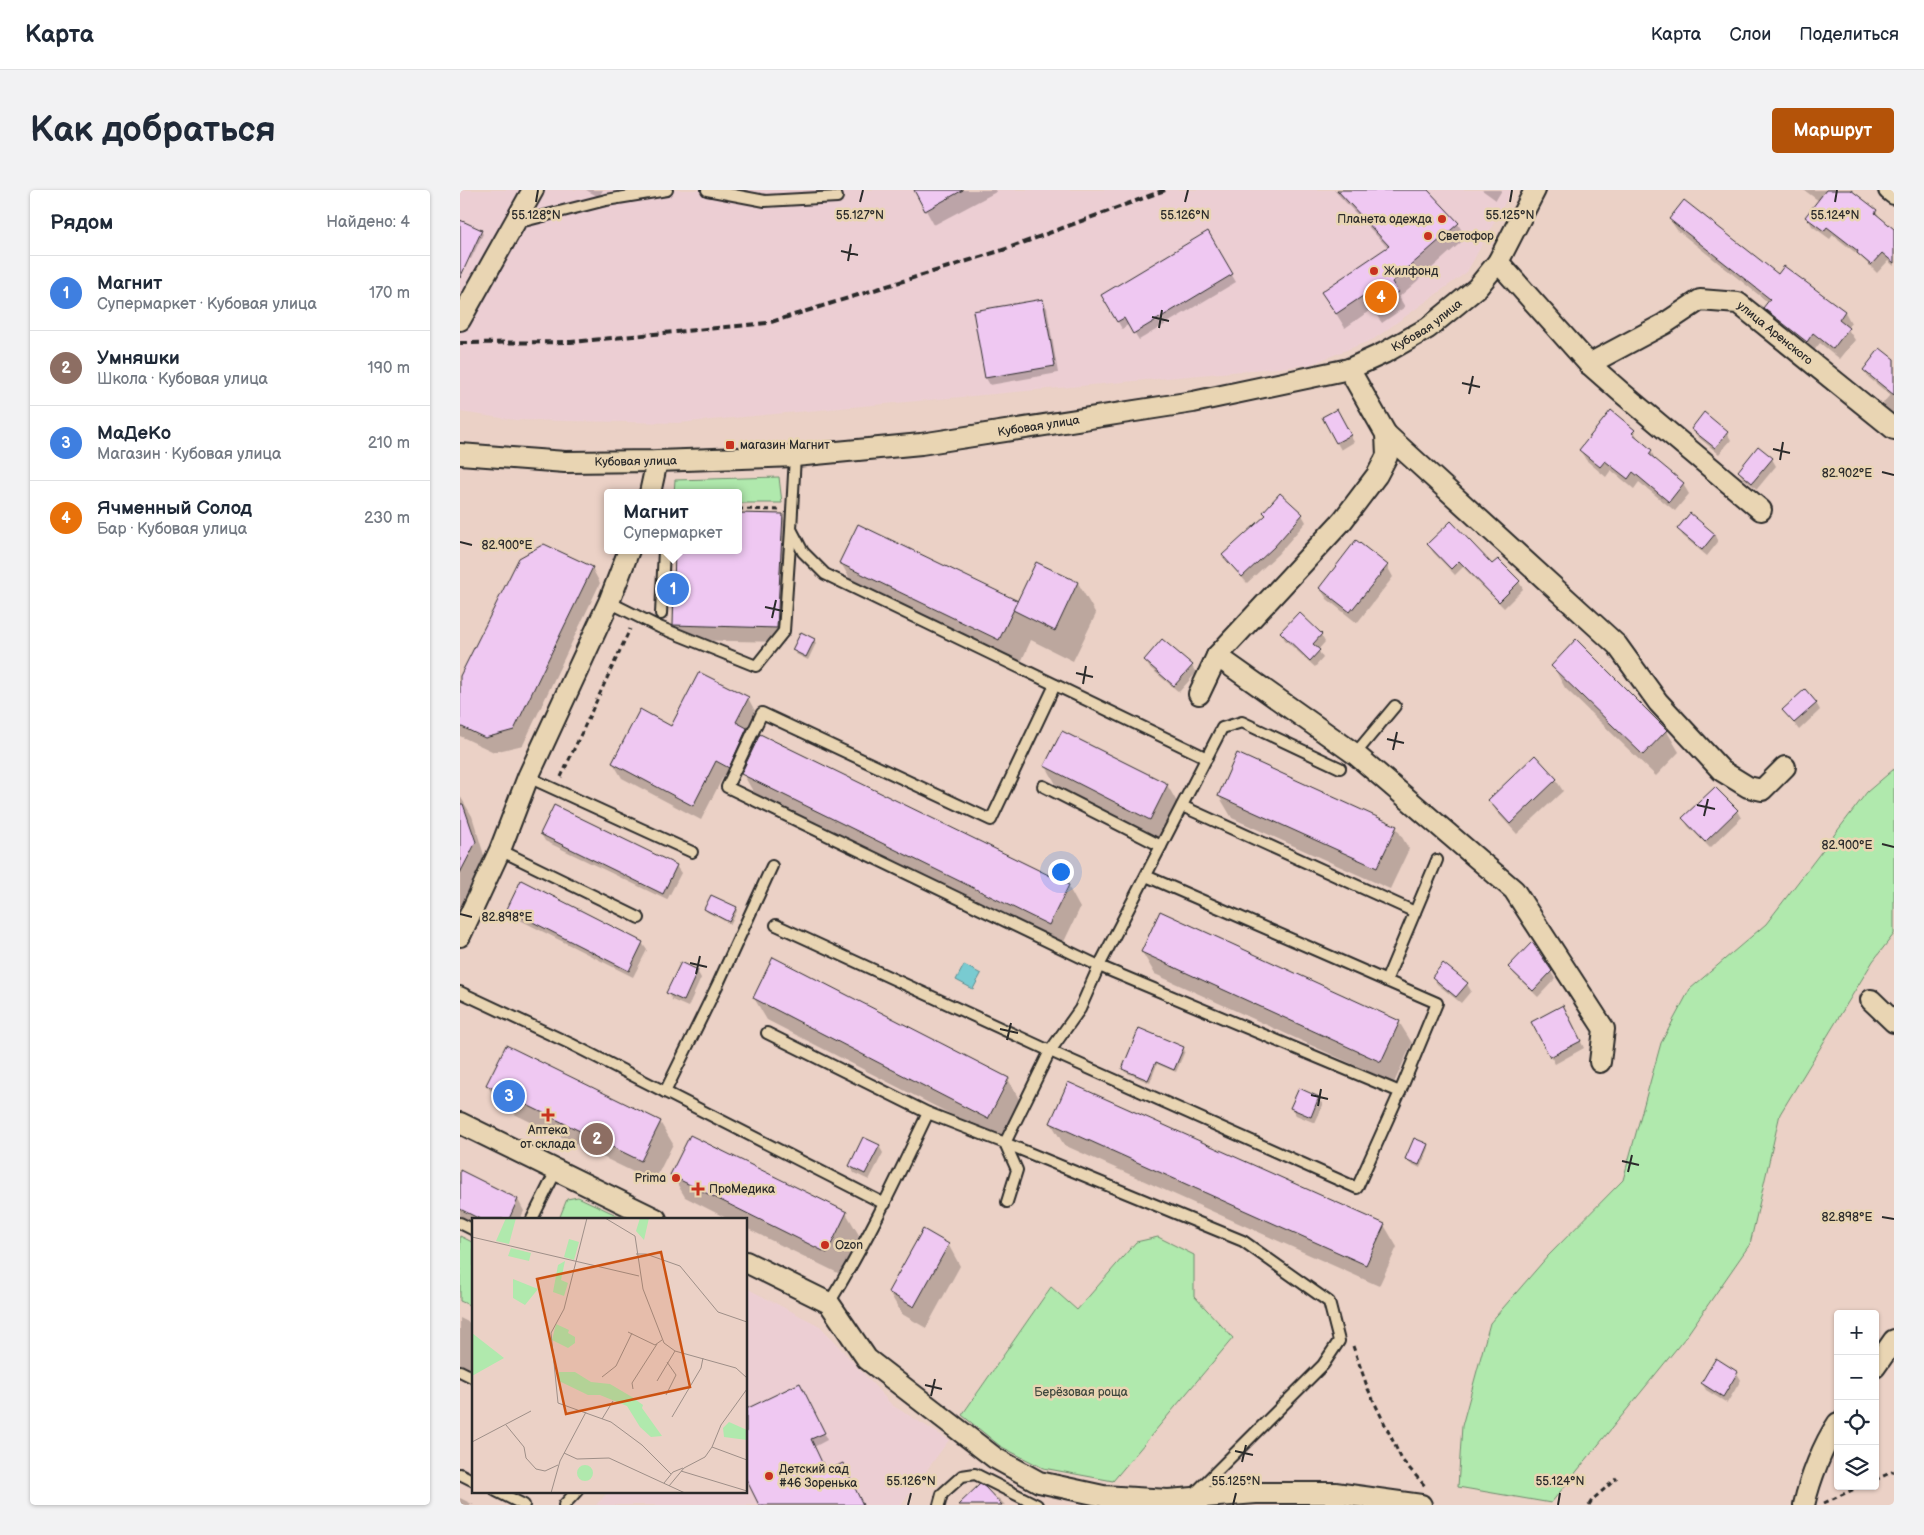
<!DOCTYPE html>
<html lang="ru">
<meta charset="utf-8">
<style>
body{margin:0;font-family:"Balsamiq Sans",sans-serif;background:#f2f2f3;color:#1f2937}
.controls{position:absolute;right:15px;bottom:15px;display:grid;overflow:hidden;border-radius:5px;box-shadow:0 1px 4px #0004}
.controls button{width:45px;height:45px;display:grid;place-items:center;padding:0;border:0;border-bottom:1px solid #e0e1e3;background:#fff;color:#1f2937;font:25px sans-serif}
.you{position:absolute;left:600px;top:681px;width:18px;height:18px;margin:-12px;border:4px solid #fff;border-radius:50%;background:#1a73e8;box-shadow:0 0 0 8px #1a73e833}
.badge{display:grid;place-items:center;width:32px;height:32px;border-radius:50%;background:#b45309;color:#fff;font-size:16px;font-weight:700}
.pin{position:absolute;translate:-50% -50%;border:2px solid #fff;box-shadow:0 1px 5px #0006}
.popup{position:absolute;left:144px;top:299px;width:138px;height:65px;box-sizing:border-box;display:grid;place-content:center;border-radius:5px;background:#fff;filter:drop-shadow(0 1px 4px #0005);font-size:16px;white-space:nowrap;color:#747a83}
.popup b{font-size:19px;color:#1f2937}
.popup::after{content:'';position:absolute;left:50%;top:100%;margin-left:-10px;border:10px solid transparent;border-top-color:#fff}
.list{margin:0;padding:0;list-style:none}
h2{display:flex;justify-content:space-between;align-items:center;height:65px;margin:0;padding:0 20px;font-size:21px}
h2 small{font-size:16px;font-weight:400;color:#747a83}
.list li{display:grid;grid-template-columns:32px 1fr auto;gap:15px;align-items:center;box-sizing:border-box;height:75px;padding:0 20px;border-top:1px solid #e0e1e3}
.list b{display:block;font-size:19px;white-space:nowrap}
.list p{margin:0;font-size:16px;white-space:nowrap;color:#747a83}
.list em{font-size:16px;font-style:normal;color:#747a83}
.icon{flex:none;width:28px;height:28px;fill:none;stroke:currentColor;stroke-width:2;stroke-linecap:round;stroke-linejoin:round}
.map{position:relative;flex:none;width:1434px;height:1315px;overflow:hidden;border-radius:5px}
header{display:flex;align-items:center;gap:30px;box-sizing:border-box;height:70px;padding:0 25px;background:#fff;border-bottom:1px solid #e0e1e3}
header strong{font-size:24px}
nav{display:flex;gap:28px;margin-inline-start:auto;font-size:18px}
.intro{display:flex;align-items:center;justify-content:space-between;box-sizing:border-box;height:120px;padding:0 30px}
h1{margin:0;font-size:35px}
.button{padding:12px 22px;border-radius:5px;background:#b45309;color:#fff;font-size:18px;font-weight:700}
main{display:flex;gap:30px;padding:0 30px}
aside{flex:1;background:#fff;border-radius:5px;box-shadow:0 1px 4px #0004}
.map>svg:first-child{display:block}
</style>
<header>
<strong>Карта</strong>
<nav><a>Карта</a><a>Слои</a><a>Поделиться</a></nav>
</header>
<div class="intro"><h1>Как добраться</h1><a class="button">Маршрут</a></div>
<main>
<aside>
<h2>Рядом<small>Найдено: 4</small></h2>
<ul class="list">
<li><span class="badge" style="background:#3f7fe0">1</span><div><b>Магнит</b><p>Супермаркет · Кубовая улица</p></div><em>170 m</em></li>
<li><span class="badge" style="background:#8d6e63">2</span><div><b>Умняшки</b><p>Школа · Кубовая улица</p></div><em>190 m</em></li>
<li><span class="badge" style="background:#3f7fe0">3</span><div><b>МаДеКо</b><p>Магазин · Кубовая улица</p></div><em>210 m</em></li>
<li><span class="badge" style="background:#e8710a">4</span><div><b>Ячменный Солод</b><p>Бар · Кубовая улица</p></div><em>230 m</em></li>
</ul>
</aside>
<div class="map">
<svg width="1434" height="1315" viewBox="0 0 1434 1315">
<rect width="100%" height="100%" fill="#ebd1c6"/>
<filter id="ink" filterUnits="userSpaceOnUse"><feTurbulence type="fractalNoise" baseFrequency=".02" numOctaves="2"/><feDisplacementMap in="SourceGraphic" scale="10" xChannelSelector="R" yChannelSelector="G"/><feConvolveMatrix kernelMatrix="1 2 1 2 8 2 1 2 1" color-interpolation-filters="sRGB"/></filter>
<g filter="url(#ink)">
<!-- built -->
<g fill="#ecced3">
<polygon points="0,0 1052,0 1007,82 914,149 849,175 218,233 55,230 0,222"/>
<polygon points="286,1098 360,1136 432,1215 489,1250 441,1315 136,1315 149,1301 286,1301"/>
</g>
<!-- green -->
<g fill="#b0e9ad" stroke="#6e8a6c">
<polygon points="319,287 322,313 278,313 278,303 214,303 215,290"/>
<polygon points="1434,579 1434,744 1413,771 1320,924 1290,1054 1225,1148 1091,1313 998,1297 1002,1236 1030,1133 1088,1066 1163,990 1201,853 1230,799 1306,734 1407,602"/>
<polygon points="118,1007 165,1029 99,1029 107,1009"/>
<polygon points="0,1046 14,1053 14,1117 0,1111"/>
<polygon points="698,1047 734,1065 734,1106 773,1148 653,1291 583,1278 540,1256 502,1225 591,1097 617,1120 676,1052"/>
</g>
<!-- water -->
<polygon fill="#79cbd1" stroke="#5a8b8f" points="504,775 521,784 513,799 496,790"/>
<!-- shadow -->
<g fill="#0003">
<polygon points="126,0 143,0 139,7"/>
<polygon points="455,0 535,0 536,2 474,35"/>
<polygon points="874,0 966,0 998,34 1006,48 939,107 945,117 922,133 912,119 885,138 863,102 928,58"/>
<polygon points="1022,0 1042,0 1036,10"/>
<polygon points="1344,0 1389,0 1416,21 1421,30 1434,41 1434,76 1428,71 1417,83 1401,67 1373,45 1370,49 1352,36 1347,27 1359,11"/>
<polygon points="1210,30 1318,86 1325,78 1385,122 1391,133 1387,138 1395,150 1380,169 1360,153 1353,162 1311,129 1305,118 1309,113 1217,40"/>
<polygon points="0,31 21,41 23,44 11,69 0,64"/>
<polygon points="747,43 776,92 679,150 669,134 662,139 643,105"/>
<polygon points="582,110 587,118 598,183 530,195 526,188"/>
<polygon points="1434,171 1434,225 1427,220 1423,213 1430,205 1408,187 1404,180"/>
<polygon points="876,220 894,252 881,260 863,228"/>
<polygon points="1232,239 1267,243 1271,250 1259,264 1237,246"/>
<polygon points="1174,241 1180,252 1191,261 1196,271 1223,294 1229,304 1215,321 1179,292 1174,299 1151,280 1146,287 1126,270 1120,260"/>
<polygon points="1312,269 1316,276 1297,299 1283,288 1279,281"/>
<polygon points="278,324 322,325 330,340 325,452 223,450 214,435 278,360"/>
<polygon points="842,325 846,332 818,364 787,393 768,372 764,365"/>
<polygon points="1219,339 1254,344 1258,352 1247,366 1223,346"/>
<polygon points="969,355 1059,392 1063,399 1044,418 1003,377 995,385 973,362"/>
<polygon points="381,373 558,414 577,374 618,393 636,424 613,471 571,450 557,481 399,405"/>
<polygon points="927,376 933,387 897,433 867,409 860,398"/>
<polygon points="132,378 140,393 63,555 34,562 0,546 0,489"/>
<polygon points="821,443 861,445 865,452 858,460 863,468 855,477 825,450"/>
<polygon points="354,450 356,453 348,470 336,464 334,460"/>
<polygon points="685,470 732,476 736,483 719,502 689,477"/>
<polygon points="1093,476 1206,540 1219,562 1196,586 1105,498"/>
<polygon points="288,508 296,523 287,540 296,555 608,696 620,718 602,756 295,605 282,582 277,592 264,585 241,630 162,588 153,573 211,538"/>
<polygon points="1356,513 1360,520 1339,540 1324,520"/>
<polygon points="1075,567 1096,590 1103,601 1057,644 1036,621 1030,610"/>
<polygon points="586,576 707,595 720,617 702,651 598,598"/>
<polygon points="1255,598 1277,621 1281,628 1250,658 1228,636 1224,629"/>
<polygon points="0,606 12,626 27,675 0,729"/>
<polygon points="759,606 936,637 949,659 930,699 772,628"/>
<polygon points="81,644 216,676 221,683 207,710 85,651"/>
<polygon points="62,692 182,753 187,760 173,787 52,726 48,719"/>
<polygon points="276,718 277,721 271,734 247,722 245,719"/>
<polygon points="682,762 939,832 952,853 934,893 695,784"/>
<polygon points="1050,777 1091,782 1095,789 1078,807 1054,784"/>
<polygon points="237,781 241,788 228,817 212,810 208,803"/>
<polygon points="973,787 1007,794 1011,801 1001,813 977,794"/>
<polygon points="294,808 548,889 560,911 541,950 307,830"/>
<polygon points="1107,824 1124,858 1095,874 1073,833"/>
<polygon points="723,858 725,861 716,882 697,874 690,893 665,882 663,879"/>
<polygon points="27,895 200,932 213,954 194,992 40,917"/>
<polygon points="858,908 863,915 855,933 836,925 831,918"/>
<polygon points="591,933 924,1035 937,1057 919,1096 604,955"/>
<polygon points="955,949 968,955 969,958 960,978 948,972 946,969"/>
<polygon points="419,956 423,963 409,990 394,983 390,976"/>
<polygon points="0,981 58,1010 64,1021 60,1029 14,1029 14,1033 0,1026"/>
<polygon points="212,985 386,1023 399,1045 380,1084 286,1038 286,1029 268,1029 225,1007"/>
<polygon points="488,1054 500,1076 466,1138 442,1124 429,1102"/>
<polygon points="0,1128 14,1135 14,1183 0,1176"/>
<polygon points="1277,1183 1281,1190 1267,1213 1246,1200 1242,1193"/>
<polygon points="344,1201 367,1250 354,1257 366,1282 403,1315 299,1315 288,1289 286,1290 286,1225"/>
<polygon points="0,1308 14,1315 0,1315"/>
<polygon points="538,1308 545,1315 500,1315 536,1310"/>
</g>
<!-- building -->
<g fill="#efc8f2" stroke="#2b2b2b">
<polygon points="454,0 503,0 465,21"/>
<polygon points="877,0 968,0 999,33 932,92 938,102 913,120 903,106 876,124 861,102 929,56"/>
<polygon points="1366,0 1391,0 1417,20 1415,23 1434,39 1434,73 1422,63 1411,75 1397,63 1398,61 1367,37 1364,41 1345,27"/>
<polygon points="1224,10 1318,84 1324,76 1385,121 1379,130 1389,138 1373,159 1353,143 1347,152 1315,127 1303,118 1310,109 1209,29"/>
<polygon points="0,30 22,40 0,88"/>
<polygon points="748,41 773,84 673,144 664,128 657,132 641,105"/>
<polygon points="583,109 595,176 525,188 513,121"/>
<polygon points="1420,158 1434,169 1434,205 1403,180"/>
<polygon points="877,219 891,245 876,253 862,227"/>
<polygon points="1151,220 1175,240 1172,243 1192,260 1189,264 1224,293 1209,312 1173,282 1168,289 1145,271 1140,277 1119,260"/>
<polygon points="1244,222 1268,242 1255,258 1231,239"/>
<polygon points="1298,256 1313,268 1292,293 1278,281"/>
<polygon points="820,303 843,324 814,357 782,387 762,365 806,325 803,322"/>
<polygon points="278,323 323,324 317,438 213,435 215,360 278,360"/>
<polygon points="1230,323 1255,344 1242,360 1217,339"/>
<polygon points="991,331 1032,374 1038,369 1060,391 1039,412 999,371 991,379 967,354"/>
<polygon points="398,334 558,411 539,450 379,373"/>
<polygon points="896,350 928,375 890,422 859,398"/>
<polygon points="84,354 133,377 54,540 25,548 0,536 0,486 59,368"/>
<polygon points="576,372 618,392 595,441 553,420"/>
<polygon points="839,422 862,444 853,454 860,460 850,471 820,442"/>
<polygon points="341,442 355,449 346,467 332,460"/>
<polygon points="702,449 733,475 714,496 684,470"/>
<polygon points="1116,449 1207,540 1183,565 1091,476"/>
<polygon points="239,482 289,507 276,532 287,538 269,578 256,571 233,616 152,573 180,519 211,536"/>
<polygon points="1345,499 1357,513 1334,533 1322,520"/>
<polygon points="602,541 708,594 690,630 584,576"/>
<polygon points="300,544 609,695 589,735 281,584"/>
<polygon points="777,563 937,636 917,678 758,606"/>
<polygon points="1075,565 1097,589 1050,634 1028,610"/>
<polygon points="1255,597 1278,620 1245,652 1222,628"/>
<polygon points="0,614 3,614 16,652 0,683"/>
<polygon points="94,615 217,675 203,704 80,644"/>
<polygon points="61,690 183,752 169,781 47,719"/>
<polygon points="251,705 277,717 269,732 244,719"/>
<polygon points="700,721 940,831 921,872 681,762"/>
<polygon points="1072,752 1092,781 1073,801 1048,777"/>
<polygon points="313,767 549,888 528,929 293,808"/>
<polygon points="221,772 238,780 224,811 206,803"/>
<polygon points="983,773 1008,793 996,807 972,787"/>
<polygon points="1103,815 1121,851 1090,867 1071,832"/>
<polygon points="679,838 724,857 714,880 696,872 688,890 662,879"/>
<polygon points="46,855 201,931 181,971 26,895"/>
<polygon points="608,892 925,1034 906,1075 590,933"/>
<polygon points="839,898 859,907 851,927 830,918"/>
<polygon points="230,945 387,1022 367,1063 210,985"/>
<polygon points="403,947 420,955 405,984 389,976"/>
<polygon points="954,948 968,954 959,975 945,969"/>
<polygon points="0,980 58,1009 49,1029 20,1029 0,1019"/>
<polygon points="463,1039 489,1054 454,1117 428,1102"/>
<polygon points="1256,1168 1278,1182 1263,1207 1241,1193"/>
<polygon points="340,1193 365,1243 351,1249 366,1281 383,1273 403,1315 299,1315 286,1289 286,1219"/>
<polygon points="520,1294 525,1297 542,1315 498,1315"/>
</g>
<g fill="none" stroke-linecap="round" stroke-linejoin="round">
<!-- service casing -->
<g stroke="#2b2b2b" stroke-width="14">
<g id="service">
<polyline points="247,0 305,11 377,7"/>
<polyline points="56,33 146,10 207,0"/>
<polyline points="335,266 331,339 343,362 365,384 747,568"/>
<polyline points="149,412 199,437 296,476 324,441 331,340"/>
<polyline points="201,424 204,360"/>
<polyline points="895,564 935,516"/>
<polyline points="68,587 232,662"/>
<polyline points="583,596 701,656"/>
<polyline points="722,616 955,722 977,670"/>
<polyline points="40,660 179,728"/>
<polyline points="686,686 977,813 940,902"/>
<polyline points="316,735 590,861 897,998 940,902 639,776 267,597 302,523 531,630 595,495"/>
<polyline points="926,791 955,722"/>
<polyline points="0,802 111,854 425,1014"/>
<polyline points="307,843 468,923"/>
<polyline points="205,902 257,796 312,676"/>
<polyline points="547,1012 557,980 545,953 783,1051 869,1112 879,1151 863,1175 732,1306"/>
<polyline points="72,1029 96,981"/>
<polyline points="0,1033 14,1040"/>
<path d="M369 1113C407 1052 437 988 468 923L545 953 590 861 620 819 639 776 762 538 782 532 880 578"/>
<polyline points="0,1181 14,1188"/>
<polyline points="0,1284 14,1291"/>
<polyline points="36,1301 64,1315"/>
<polyline points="104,1315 117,1301"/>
<polyline points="479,1315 482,1304 502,1286 515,1284 577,1315"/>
</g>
</g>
<!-- minor casing -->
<g stroke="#2b2b2b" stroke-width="24">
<g id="minor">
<polyline points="1429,0 1434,4"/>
<polyline points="1038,72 1129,174 1162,203 1301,320"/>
<polyline points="0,130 73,0"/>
<path id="s1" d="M1129 174 1204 134 1240 110 1278 113 1434 239"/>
<polyline points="926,244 1157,455 1198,512 1262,581 1288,597 1302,600 1325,577"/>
<path id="s2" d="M0 264 105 272 197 271 335 266 461 254 733 212 889 179 924 163 968 138 1017 98 1038 72 1075 0"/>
<polyline points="190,303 197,271"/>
<polyline points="757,466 895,564 1054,700 1144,839 1140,872"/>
<polyline points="739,504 757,466 883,330 917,285 927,266 926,244 889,179"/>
<polyline points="0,746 40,660 68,587 149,412 169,360"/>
<polyline points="1411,810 1434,832"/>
<polyline points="0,933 196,1029"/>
<polyline points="286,1072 369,1113 407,1169 535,1268 579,1292 643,1306 708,1310 796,1303 875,1303 961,1315"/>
<polyline points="1415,1177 1434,1150"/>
<path d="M1344 1315C1350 1289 1363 1255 1378 1233"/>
</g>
</g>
<!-- path -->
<g stroke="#2b2b2b" stroke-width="3" stroke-dasharray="5 4" stroke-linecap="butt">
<polyline points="278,319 320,320"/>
<polyline points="101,587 170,439"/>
<polyline points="893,1156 908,1199 942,1270 965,1296"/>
<polyline points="1415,1290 1434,1281"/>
<polyline points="1364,1313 1401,1296"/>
<polyline points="1129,1315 1132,1310 1157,1288"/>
</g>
<!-- service -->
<use href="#service" stroke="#e9d5b3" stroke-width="10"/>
<!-- minor -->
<use href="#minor" stroke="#e9d5b3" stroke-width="20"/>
<!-- rail -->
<polyline stroke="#2b2b2b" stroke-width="4" stroke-dasharray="8 4" stroke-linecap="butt" points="0,153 111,152 308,133 546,59 705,0"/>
</g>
</g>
<!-- ticks -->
<path fill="none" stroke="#2b2b2b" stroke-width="2" d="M76 12 78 0M400 12 403 0M725 12 728 0M1050 12 1052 0M1375 12 1377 0M381 61 398 65M388 71 391 54M692 127 709 131M699 138 702 120M1002 193 1020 197M1009 204 1013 186M1313 259 1330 263M1320 270 1323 252M1422 282 1434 285M0 352 12 355M305 417 323 421M312 428 316 410M616 483 633 487M623 494 626 476M927 549 944 553M933 560 937 542M1237 615 1255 619M1244 626 1248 609M1422 654 1434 657M0 724 12 727M230 773 247 777M236 784 240 766M540 839 558 843M547 850 551 833M851 905 868 909M858 916 861 899M1162 971 1179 975M1168 982 1172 965M1422 1027 1434 1029M465 1195 482 1199M471 1206 475 1189M775 1261 793 1265M782 1272 786 1255M448 1315 451 1303M773 1315 776 1303M1098 1315 1100 1303"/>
<!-- markers -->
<g fill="#c8321e" stroke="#e9d5b3" stroke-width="2">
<circle cx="982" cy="29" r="5"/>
<circle cx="968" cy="46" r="5"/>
<circle cx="914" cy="81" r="5"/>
<rect x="265" y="250" width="10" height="10" rx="2.5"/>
<path d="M85.5 917.5h5v5h5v5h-5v5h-5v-5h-5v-5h5z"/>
<circle cx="216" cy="988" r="5"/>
<path d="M235.5 991.5h5v5h5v5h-5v5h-5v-5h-5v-5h5z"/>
<circle cx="365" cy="1055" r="5"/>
<circle cx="309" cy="1286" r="5"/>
</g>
<g text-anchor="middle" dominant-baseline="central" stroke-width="5" stroke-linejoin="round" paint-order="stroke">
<!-- poi labels -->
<g font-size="12" fill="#2b2b2b" stroke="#e9d5b3" text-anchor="start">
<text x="972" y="29" text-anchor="end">Планета одежда</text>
<text x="978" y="46">Светофор</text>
<text x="924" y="81">Жилфонд</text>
<text x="280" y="255">магазин Магнит</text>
<text x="88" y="940" text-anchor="middle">Аптека<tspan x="88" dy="14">от склада</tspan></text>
<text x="206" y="988" text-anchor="end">Prima</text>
<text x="249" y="999">ПроМедика</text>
<text x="375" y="1055">Ozon</text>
<text x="319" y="1279">Детский сад<tspan x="319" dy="14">#46 Зоренька</tspan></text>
</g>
<!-- street labels -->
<g font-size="12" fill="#2b2b2b" stroke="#e9d5b3">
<text stroke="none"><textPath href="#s2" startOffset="986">Кубовая улица</textPath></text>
<text stroke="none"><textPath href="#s1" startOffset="214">улица Аренского</textPath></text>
<text stroke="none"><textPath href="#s2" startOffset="581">Кубовая улица</textPath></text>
<text stroke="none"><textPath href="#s2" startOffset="176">Кубовая улица</textPath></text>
</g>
<!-- park labels -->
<g font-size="12" fill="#3f483e" stroke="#e9d5b3">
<text x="621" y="1202">Берёзовая роща</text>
</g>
</g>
<!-- overview -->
<g transform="translate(12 1028)">
<rect width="275" height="275" fill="#ebd1c6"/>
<path d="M34 0H44L37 26 24 23ZM168 0H177L172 22 164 13ZM97 21 107 24 102 42 92 39ZM39 30 59 35 57 43 36 38ZM93 43 89 62 96 65 92 78 81 74 86 47ZM41 61 66 71 53 87 41 80ZM84 106 97 112 96 115 103 119V125L96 130 80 122ZM0 115 32 140 0 158ZM87 154H103L119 164 138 166 160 179 171 187 170 190 190 218 179 219 168 209 155 188 128 177H116L87 163ZM257 204 275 212V222L252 219 251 210ZM105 255a8 8 0 1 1 16 0a8 8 0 1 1-16 0Z" fill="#b0e9ad"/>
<path fill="none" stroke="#9e8f88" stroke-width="1" d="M115 0 92 91 79 115 86 185 139 204 170 227 199 256M133 0 163 18 171 71 192 125 203 133 264 150 275 160M0 19 167 58M164 36H174L208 48 246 94 275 104M156 114 183 127 190 122M130 159 144 148 160 115M185 163 203 133M161 171 160 165 185 126M194 177 204 157 195 144M200 199 229 150 231 140M130 201 141 183M34 207 52 229 54 240 64 251 73 253 86 247M0 224 59 193M240 229 249 207 275 171M92 235 105 241 137 240 213 275M209 253 275 273M192 265 201 254 211 250M197 268 212 250 233 239 240 229 275 242M79 275 88 243 114 194"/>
<path fill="#cc5211" fill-opacity="0.15" stroke="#cc5211" stroke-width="2.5" d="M189 34 218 169 94 196 65 61Z"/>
<rect width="275" height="275" fill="none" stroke="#2b2b2b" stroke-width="2.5"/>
</g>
<g font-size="12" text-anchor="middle" fill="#2b2b2b" stroke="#e9d5b3" stroke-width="5" stroke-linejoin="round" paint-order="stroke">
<text x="76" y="29">55.128°N</text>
<text x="400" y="29">55.127°N</text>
<text x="725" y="29">55.126°N</text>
<text x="1050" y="29">55.125°N</text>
<text x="1375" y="29">55.124°N</text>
<text x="1387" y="287">82.902°E</text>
<text x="47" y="359">82.900°E</text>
<text x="1387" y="659">82.900°E</text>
<text x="47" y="731">82.898°E</text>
<text x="1387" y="1031">82.898°E</text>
<text x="451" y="1295">55.126°N</text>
<text x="776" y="1295">55.125°N</text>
<text x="1100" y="1295">55.124°N</text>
</g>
</svg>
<div class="controls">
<button>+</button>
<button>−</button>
<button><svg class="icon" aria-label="locate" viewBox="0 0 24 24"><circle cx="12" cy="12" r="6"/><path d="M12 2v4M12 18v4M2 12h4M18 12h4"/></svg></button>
<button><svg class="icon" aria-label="layers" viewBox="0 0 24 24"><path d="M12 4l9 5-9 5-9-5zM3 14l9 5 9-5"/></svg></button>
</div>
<div class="you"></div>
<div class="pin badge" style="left:213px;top:399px;background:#3f7fe0">1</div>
<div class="popup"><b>Магнит</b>Супермаркет</div>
<div class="pin badge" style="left:137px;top:949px;background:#8d6e63">2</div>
<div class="pin badge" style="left:49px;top:906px;background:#3f7fe0">3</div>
<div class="pin badge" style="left:921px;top:107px;background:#e8710a">4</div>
</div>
</main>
